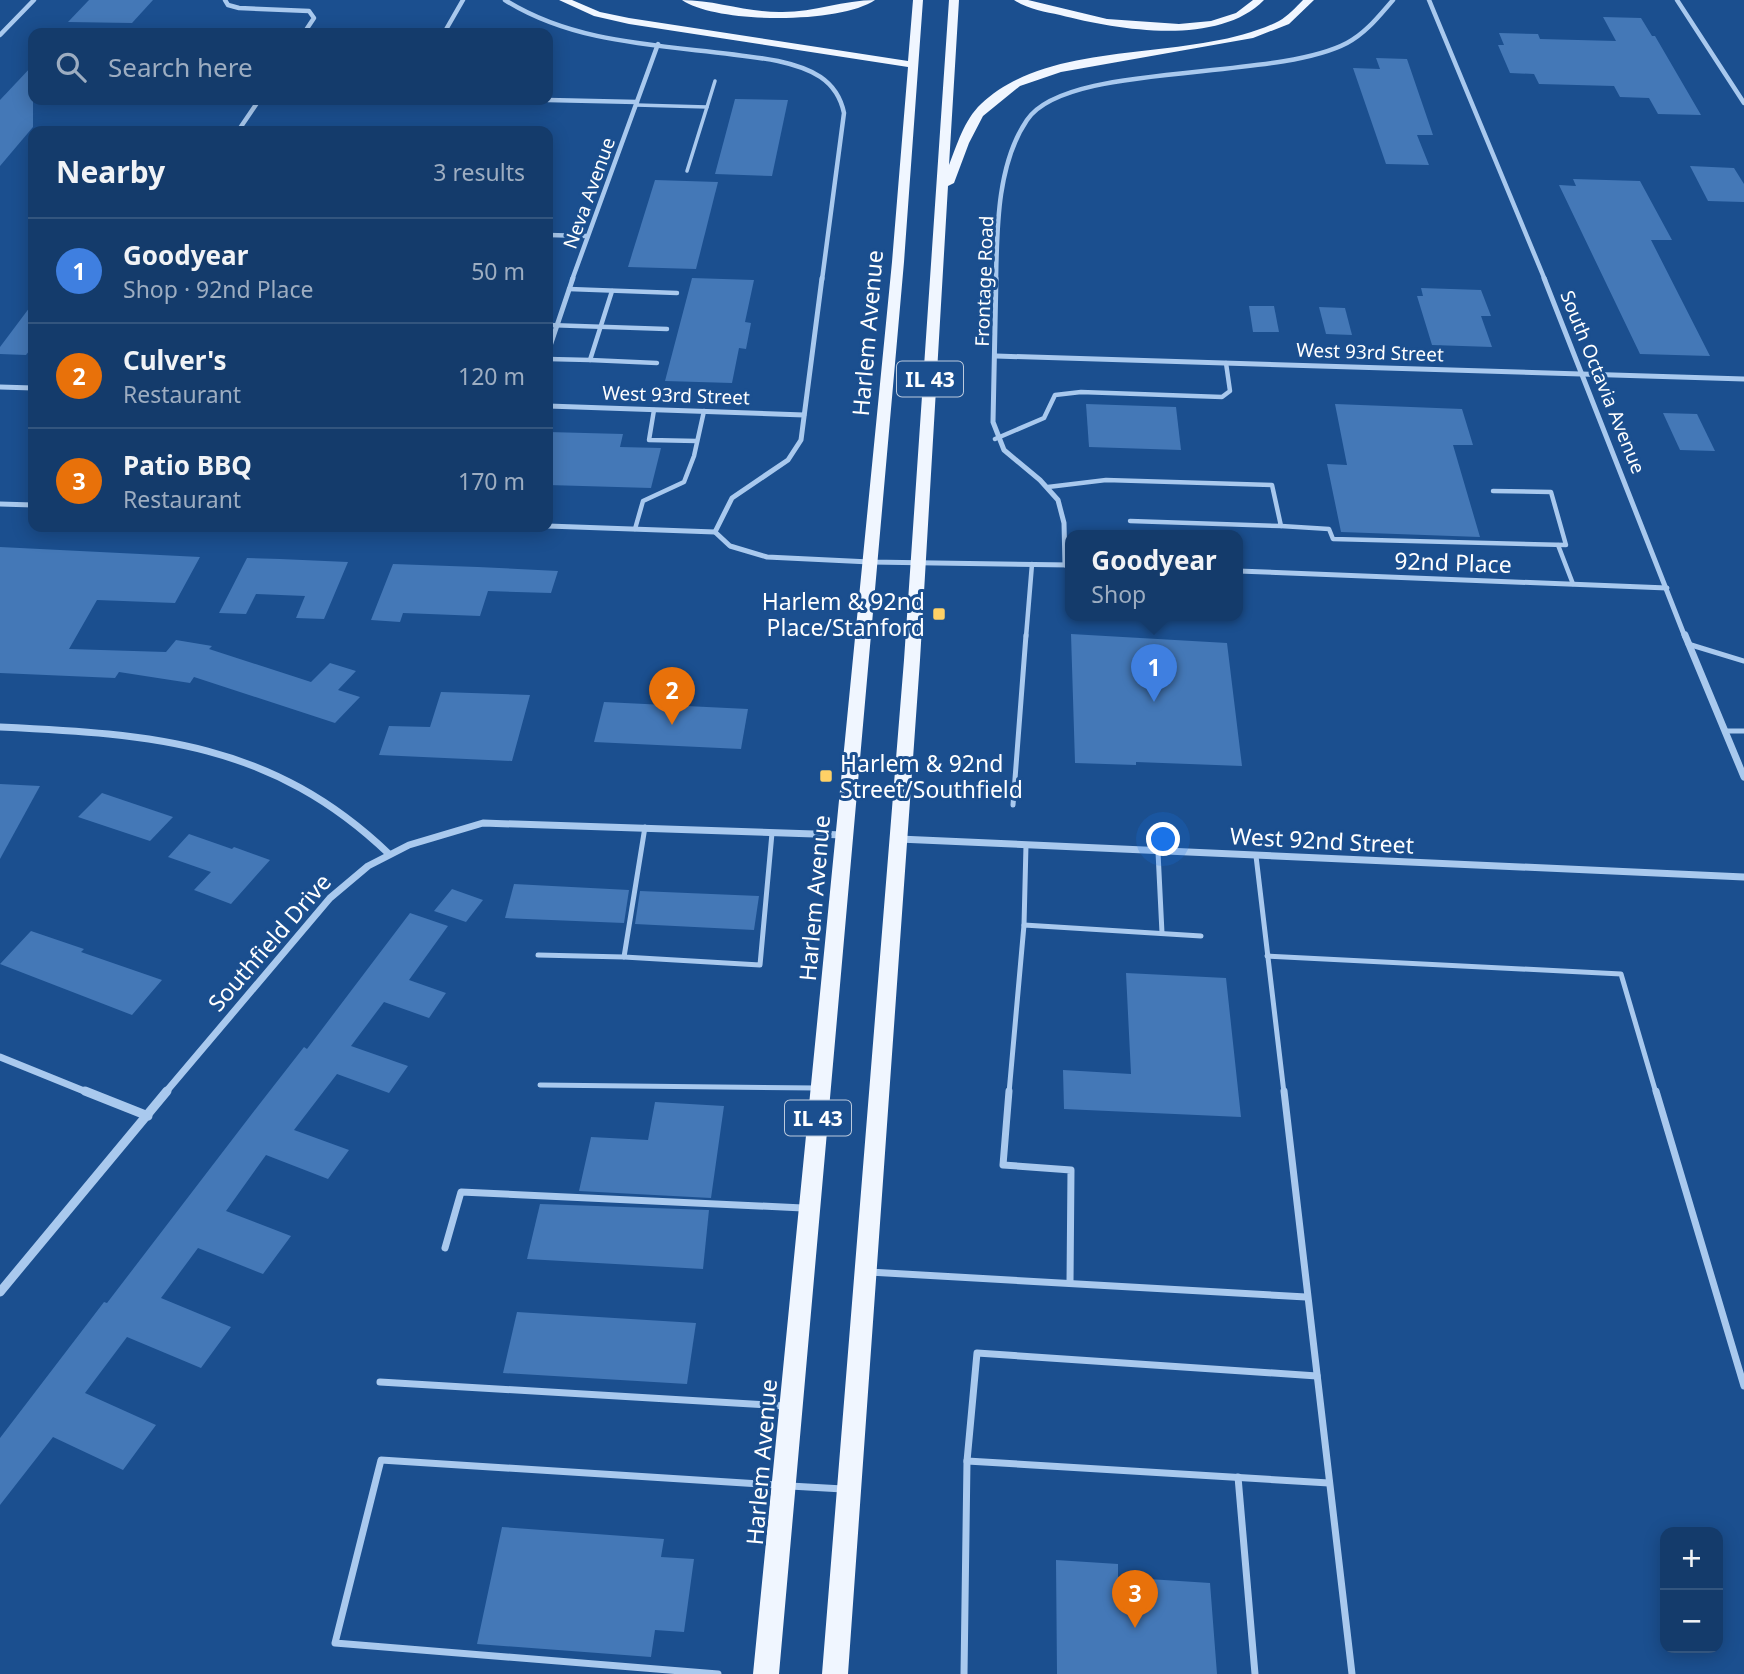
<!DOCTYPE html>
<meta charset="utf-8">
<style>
body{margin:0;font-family:"Noto Sans",sans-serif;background:#214673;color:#f1f3f6}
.controls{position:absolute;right:21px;bottom:21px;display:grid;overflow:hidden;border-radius:14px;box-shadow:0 4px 18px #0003}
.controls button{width:63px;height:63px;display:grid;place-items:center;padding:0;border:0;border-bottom:2px solid #33557e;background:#143b6b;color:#f1f3f6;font:35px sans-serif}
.you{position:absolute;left:1164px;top:840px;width:24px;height:24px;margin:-18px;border:5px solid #fff;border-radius:50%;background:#1a73e8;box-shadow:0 0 0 10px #1a73e833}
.badge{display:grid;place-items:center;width:46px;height:46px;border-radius:50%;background:#ffd166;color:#fff;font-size:23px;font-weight:700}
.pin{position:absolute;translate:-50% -58px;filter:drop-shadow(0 2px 4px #0008)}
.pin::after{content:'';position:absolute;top:37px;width:24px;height:21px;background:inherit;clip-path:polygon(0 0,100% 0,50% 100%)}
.popup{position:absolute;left:1065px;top:530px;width:178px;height:91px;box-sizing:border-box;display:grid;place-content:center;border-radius:14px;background:#143b6b;filter:drop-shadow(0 2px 5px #0005);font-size:23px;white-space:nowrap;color:#9dadc1}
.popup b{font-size:26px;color:#f1f3f6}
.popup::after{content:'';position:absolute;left:50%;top:100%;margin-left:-14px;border:14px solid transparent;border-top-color:#143b6b}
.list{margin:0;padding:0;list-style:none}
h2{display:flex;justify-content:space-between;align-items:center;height:91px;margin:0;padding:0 28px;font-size:30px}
h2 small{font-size:23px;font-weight:400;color:#9dadc1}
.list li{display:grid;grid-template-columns:46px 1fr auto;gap:21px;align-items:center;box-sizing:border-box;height:105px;padding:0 28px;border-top:2px solid #33557e}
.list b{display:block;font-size:26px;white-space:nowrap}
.list p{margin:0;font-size:23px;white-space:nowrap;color:#9dadc1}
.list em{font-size:23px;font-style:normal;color:#9dadc1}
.icon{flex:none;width:38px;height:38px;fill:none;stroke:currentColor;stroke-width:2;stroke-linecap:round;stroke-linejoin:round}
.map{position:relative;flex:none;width:1744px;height:1674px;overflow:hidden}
.search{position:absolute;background:#143b6b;box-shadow:0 4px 18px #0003;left:28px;top:28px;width:525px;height:77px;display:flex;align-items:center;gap:18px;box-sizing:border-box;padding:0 24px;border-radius:14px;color:#9dadc1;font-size:26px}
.panel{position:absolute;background:#143b6b;box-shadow:0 4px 18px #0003;left:28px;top:126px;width:525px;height:406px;border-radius:14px}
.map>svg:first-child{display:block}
</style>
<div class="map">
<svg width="1744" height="1674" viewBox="0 0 1744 1674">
<rect width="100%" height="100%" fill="#1b4f8f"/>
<!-- building -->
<g fill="#4478b7">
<polygon points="89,0 153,0 132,23 68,22"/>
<polygon points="1603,17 1641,18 1652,36 1655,36 1701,115 1658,114 1649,98 1620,97 1614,86 1539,84 1534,74 1510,73 1498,45 1504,45 1499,33 1538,34 1540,39 1616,41"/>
<polygon points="1376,58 1407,59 1433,135 1417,135 1429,165 1386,164 1353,68 1380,69"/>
<polygon points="33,65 33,127 0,166 0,100"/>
<polygon points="735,99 788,100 772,176 715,174"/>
<polygon points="1690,166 1734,168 1744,184 1744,202 1708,201"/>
<polygon points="1573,179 1640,181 1672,240 1651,240 1710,356 1640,354 1559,185 1576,186"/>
<polygon points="655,180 718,182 696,269 628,267"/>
<polygon points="692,278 754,280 745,322 751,323 746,349 739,348 732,383 665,381"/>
<polygon points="1421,288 1481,290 1491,316 1481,316 1492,347 1432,345 1417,296 1423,296"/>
<polygon points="33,303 33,346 26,355 0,354 0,347"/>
<polygon points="1249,306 1274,306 1279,332 1253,332"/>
<polygon points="1319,307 1345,308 1352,335 1326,334"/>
<polygon points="1086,404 1176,407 1181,450 1089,447"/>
<polygon points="1335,404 1462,409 1473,445 1453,445 1480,537 1341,532 1327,464 1347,465"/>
<polygon points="1663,413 1697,414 1715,451 1680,450"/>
<polygon points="548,432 623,434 620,447 661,448 651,488 548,485"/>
<polygon points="0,547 200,557 175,603 97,600 69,649 166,652 176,640 212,646 209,649 311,682 330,663 356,671 338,690 360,697 335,723 194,677 190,683 119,672 115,678 0,673"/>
<polygon points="247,558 280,559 348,562 324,619 296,618 305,596 256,594 246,614 219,613"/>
<polygon points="393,564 478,567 558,571 551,593 488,591 480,616 403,613 400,622 371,620"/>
<polygon points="1071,634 1227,643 1242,766 1136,762 1136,765 1075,763"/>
<polygon points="441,692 530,695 512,761 379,755 389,726 430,727"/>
<polygon points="604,702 748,709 741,749 594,742"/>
<polygon points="0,784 40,786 0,859"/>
<polygon points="102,793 173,817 150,841 78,817"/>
<polygon points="189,834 232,849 234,847 270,860 231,904 194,890 211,872 168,857"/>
<polygon points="514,884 629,890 624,923 505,918"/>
<polygon points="452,889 483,900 466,922 434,911"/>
<polygon points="640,891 759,896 754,930 635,924"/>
<polygon points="410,913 448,926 409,980 446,993 429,1018 384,1002 351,1046 408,1066 389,1093 337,1074 294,1130 349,1150 328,1179 266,1155 226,1211 291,1236 263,1274 198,1248 161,1298 231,1327 201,1368 127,1337 85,1393 156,1425 123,1470 53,1437 0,1505 0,1438 104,1302 107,1303 258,1106 304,1047 307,1049"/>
<polygon points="31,931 84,949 81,952 162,980 132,1015 0,964"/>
<polygon points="1126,973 1226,978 1241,1117 1064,1109 1063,1070 1131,1074"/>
<polygon points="655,1102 724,1106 711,1198 579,1191 591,1137 648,1140"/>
<polygon points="540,1204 709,1210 703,1269 527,1259"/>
<polygon points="517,1312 696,1323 687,1384 503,1373"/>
<polygon points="502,1527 664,1539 661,1557 694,1559 684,1632 655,1630 651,1657 477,1644"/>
<polygon points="1056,1560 1118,1564 1118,1577 1210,1583 1217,1674 1057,1674"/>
</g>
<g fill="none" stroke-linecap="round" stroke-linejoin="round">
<!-- lane-far3 -->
<g stroke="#a9c9ee" stroke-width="3.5">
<polyline points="636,105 707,107 715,81"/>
<polyline points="687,171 707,107"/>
</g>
<!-- lane-far2 -->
<g stroke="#a9c9ee" stroke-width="4.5">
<polyline points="569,289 677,293"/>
<polyline points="548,325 667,329"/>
<polyline points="548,359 590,360 612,291"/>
<polyline points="590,360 657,363"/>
<polyline points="654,410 649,440 697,441"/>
<polyline points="995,439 1044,418 1055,395 1081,392 1222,397 1230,391 1226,363"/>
<polyline points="1048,487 1106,480 1272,485 1281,526 1130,521"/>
<polyline points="1281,526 1329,529 1333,539 1566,545 1551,492 1493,491"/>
<polyline points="635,529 643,501 684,482 694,456 704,411"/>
<polyline points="1558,545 1573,584"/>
<polyline points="1026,637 1032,564"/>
</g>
<!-- lane-far1 -->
<g stroke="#a9c9ee" stroke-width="5">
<polyline points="1688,644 1744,661"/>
<polyline points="1726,731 1744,731"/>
<polyline points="1013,805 1026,635"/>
<polyline points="645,827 624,957 760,965 772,833"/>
<polyline points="1158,852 1162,933"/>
<polyline points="1256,856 1284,1093"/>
<polyline points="1024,925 1026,845"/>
<polyline points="538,955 624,957"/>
<polyline points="1267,956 1621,974 1656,1093"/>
<polyline points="540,1085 818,1088"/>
<polyline points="1009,1093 1024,925 1201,936"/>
</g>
<!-- lane -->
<g stroke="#a9c9ee" stroke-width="7">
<polyline points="1009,1091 1003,1165 1071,1170 1070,1283"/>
<polyline points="1284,1091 1352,1674"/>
<polyline points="1656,1091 1744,1386"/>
<polyline points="445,1248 461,1192 803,1208"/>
<polyline points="869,1272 1306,1297"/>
<polyline points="380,1382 785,1406"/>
<polyline points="967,1461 1329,1483"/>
<polyline points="1238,1477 1255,1674"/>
<polyline points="790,1486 843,1489"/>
<polyline points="718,1674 335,1643 381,1460 777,1485"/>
<polyline points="964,1674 967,1461 977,1353 1317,1376"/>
</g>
<!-- street-far3 -->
<g stroke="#a9c9ee" stroke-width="4.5">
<polyline points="225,0 228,5 239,8 309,11 314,18 304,33"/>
<path d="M505 0C586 51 687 44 778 61 810 68 837 79 844 113L822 280"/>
<polyline points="1429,0 1545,280"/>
<polyline points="1677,0 1744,103"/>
<polyline points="444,33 463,0"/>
<polyline points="0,35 34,0"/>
<polyline points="548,100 637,102"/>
<polyline points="238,131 259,100"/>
<polyline points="548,235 587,236"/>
<polyline points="572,280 658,44"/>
<path d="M996 280C997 229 997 164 1027 120 1066 61 1273 82 1347 43 1366 33 1379 16 1393 0"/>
</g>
<!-- street-far2 -->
<g stroke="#a9c9ee" stroke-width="5">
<polyline points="996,278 993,422 1004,450 1040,480 1058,500 1064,523 1065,565"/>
<polyline points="1544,278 1685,637"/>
<polyline points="548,352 573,278"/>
<polyline points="996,356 1744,379"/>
<polyline points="0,387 33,388"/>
<polyline points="548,406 804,415"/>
<polyline points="0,504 33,505"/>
<polyline points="548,526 715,532 730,546 767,557 870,562 1070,565"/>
<polyline points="715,532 732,498 788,460 801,440 822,278"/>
<polyline points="1238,571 1667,588"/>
</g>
<!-- street-far1 -->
<g stroke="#a9c9ee" stroke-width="7">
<polyline points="1685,635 1744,777"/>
<path d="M0 727C152 734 272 742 389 854"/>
<polyline points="899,839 1744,877"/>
<polyline points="0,1057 89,1093"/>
<polyline points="165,1093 330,898 368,866 409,845 483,823 844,835"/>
</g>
<!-- street -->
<g stroke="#a9c9ee" stroke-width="9">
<polyline points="85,1091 148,1116"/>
<polyline points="0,1292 167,1091"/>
</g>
<!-- primary -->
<g fill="#f0f6ff" fill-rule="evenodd">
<polygon points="559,0 572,0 600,12 629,18 908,61 913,0 923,0 904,262 779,1674 753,1674 892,262 908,67 629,24 594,16"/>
<path d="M682 0C714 0 746 12 779 12 812 13 843 0 875 0 840 24 717 24 682 0Z"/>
<path d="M949 0H959L949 165C957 145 964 120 981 104 1052 36 1193 64 1279 21 1288 16 1296 7 1303 0H1314L1289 24 1253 38 1061 72 1020 86 983 116 969 143 954 183 948 186 920 660 848 1674H822L904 660Z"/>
<path d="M1014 0H1028L1107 19 1179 24 1211 21 1236 13 1253 0H1264C1218 47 1118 30 1060 15 1045 12 1027 9 1014 0Z"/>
</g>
</g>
<!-- markers -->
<g fill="#ffd166" stroke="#1b4f8f" stroke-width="2.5">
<rect x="932" y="607" width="14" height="14" rx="3.5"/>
<rect x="819" y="769" width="14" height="14" rx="3.5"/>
</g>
<g text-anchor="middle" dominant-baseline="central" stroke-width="6" stroke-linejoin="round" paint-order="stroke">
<!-- far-street labels -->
<g font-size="19" fill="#fff" stroke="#1b4f8f">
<text transform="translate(589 193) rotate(-70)">Neva Avenue</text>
<text transform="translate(984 281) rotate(-88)">Frontage Road</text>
<text transform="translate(1370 352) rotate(2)">West 93rd Street</text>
<text transform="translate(1603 382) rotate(68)">South Octavia Avenue</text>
<text transform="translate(676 395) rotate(2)">West 93rd Street</text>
</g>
<!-- shield labels -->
<g fill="#1b4f8f" stroke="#bbcadd" stroke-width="2">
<rect x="897" y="361.5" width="66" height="35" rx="5"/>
<rect x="785" y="1100.5" width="66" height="35" rx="5"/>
</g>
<g font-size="21" font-weight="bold" fill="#fff">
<text x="930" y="379">IL 43</text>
<text x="818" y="1118">IL 43</text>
</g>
<!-- street labels -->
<g font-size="23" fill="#fff" stroke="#1b4f8f">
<text transform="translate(867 333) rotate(-85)">Harlem Avenue</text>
<text transform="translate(1453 562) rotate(2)">92nd Place</text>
<text transform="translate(1322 840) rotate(3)">West 92nd Street</text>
<text transform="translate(814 898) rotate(-85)">Harlem Avenue</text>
<text transform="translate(269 942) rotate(-49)">Southfield Drive</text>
<text transform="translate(761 1462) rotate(-85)">Harlem Avenue</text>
</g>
<!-- poi labels -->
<g font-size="23" fill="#fff" stroke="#1b4f8f" text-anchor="end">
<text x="925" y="601">Harlem &amp; 92nd<tspan x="925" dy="26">Place/Stanford</tspan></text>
<text x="840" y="763" text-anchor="start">Harlem &amp; 92nd<tspan x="840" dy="26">Street/Southfield</tspan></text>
</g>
</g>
</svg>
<div class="controls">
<button>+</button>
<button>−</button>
</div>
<div class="you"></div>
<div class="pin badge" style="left:1154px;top:702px;background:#3f7fe0">1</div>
<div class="popup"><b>Goodyear</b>Shop</div>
<div class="pin badge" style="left:672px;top:725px;background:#e8710a">2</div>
<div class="pin badge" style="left:1135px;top:1628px;background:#e8710a">3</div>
<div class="search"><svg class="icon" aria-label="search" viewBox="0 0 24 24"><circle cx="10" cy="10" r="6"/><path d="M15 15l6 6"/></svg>Search here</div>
<section class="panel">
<h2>Nearby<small>3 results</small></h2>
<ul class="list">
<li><span class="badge" style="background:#3f7fe0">1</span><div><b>Goodyear</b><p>Shop · 92nd Place</p></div><em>50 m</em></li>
<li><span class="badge" style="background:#e8710a">2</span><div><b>Culver's</b><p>Restaurant</p></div><em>120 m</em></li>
<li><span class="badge" style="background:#e8710a">3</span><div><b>Patio BBQ</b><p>Restaurant</p></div><em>170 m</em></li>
</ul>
</section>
</div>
